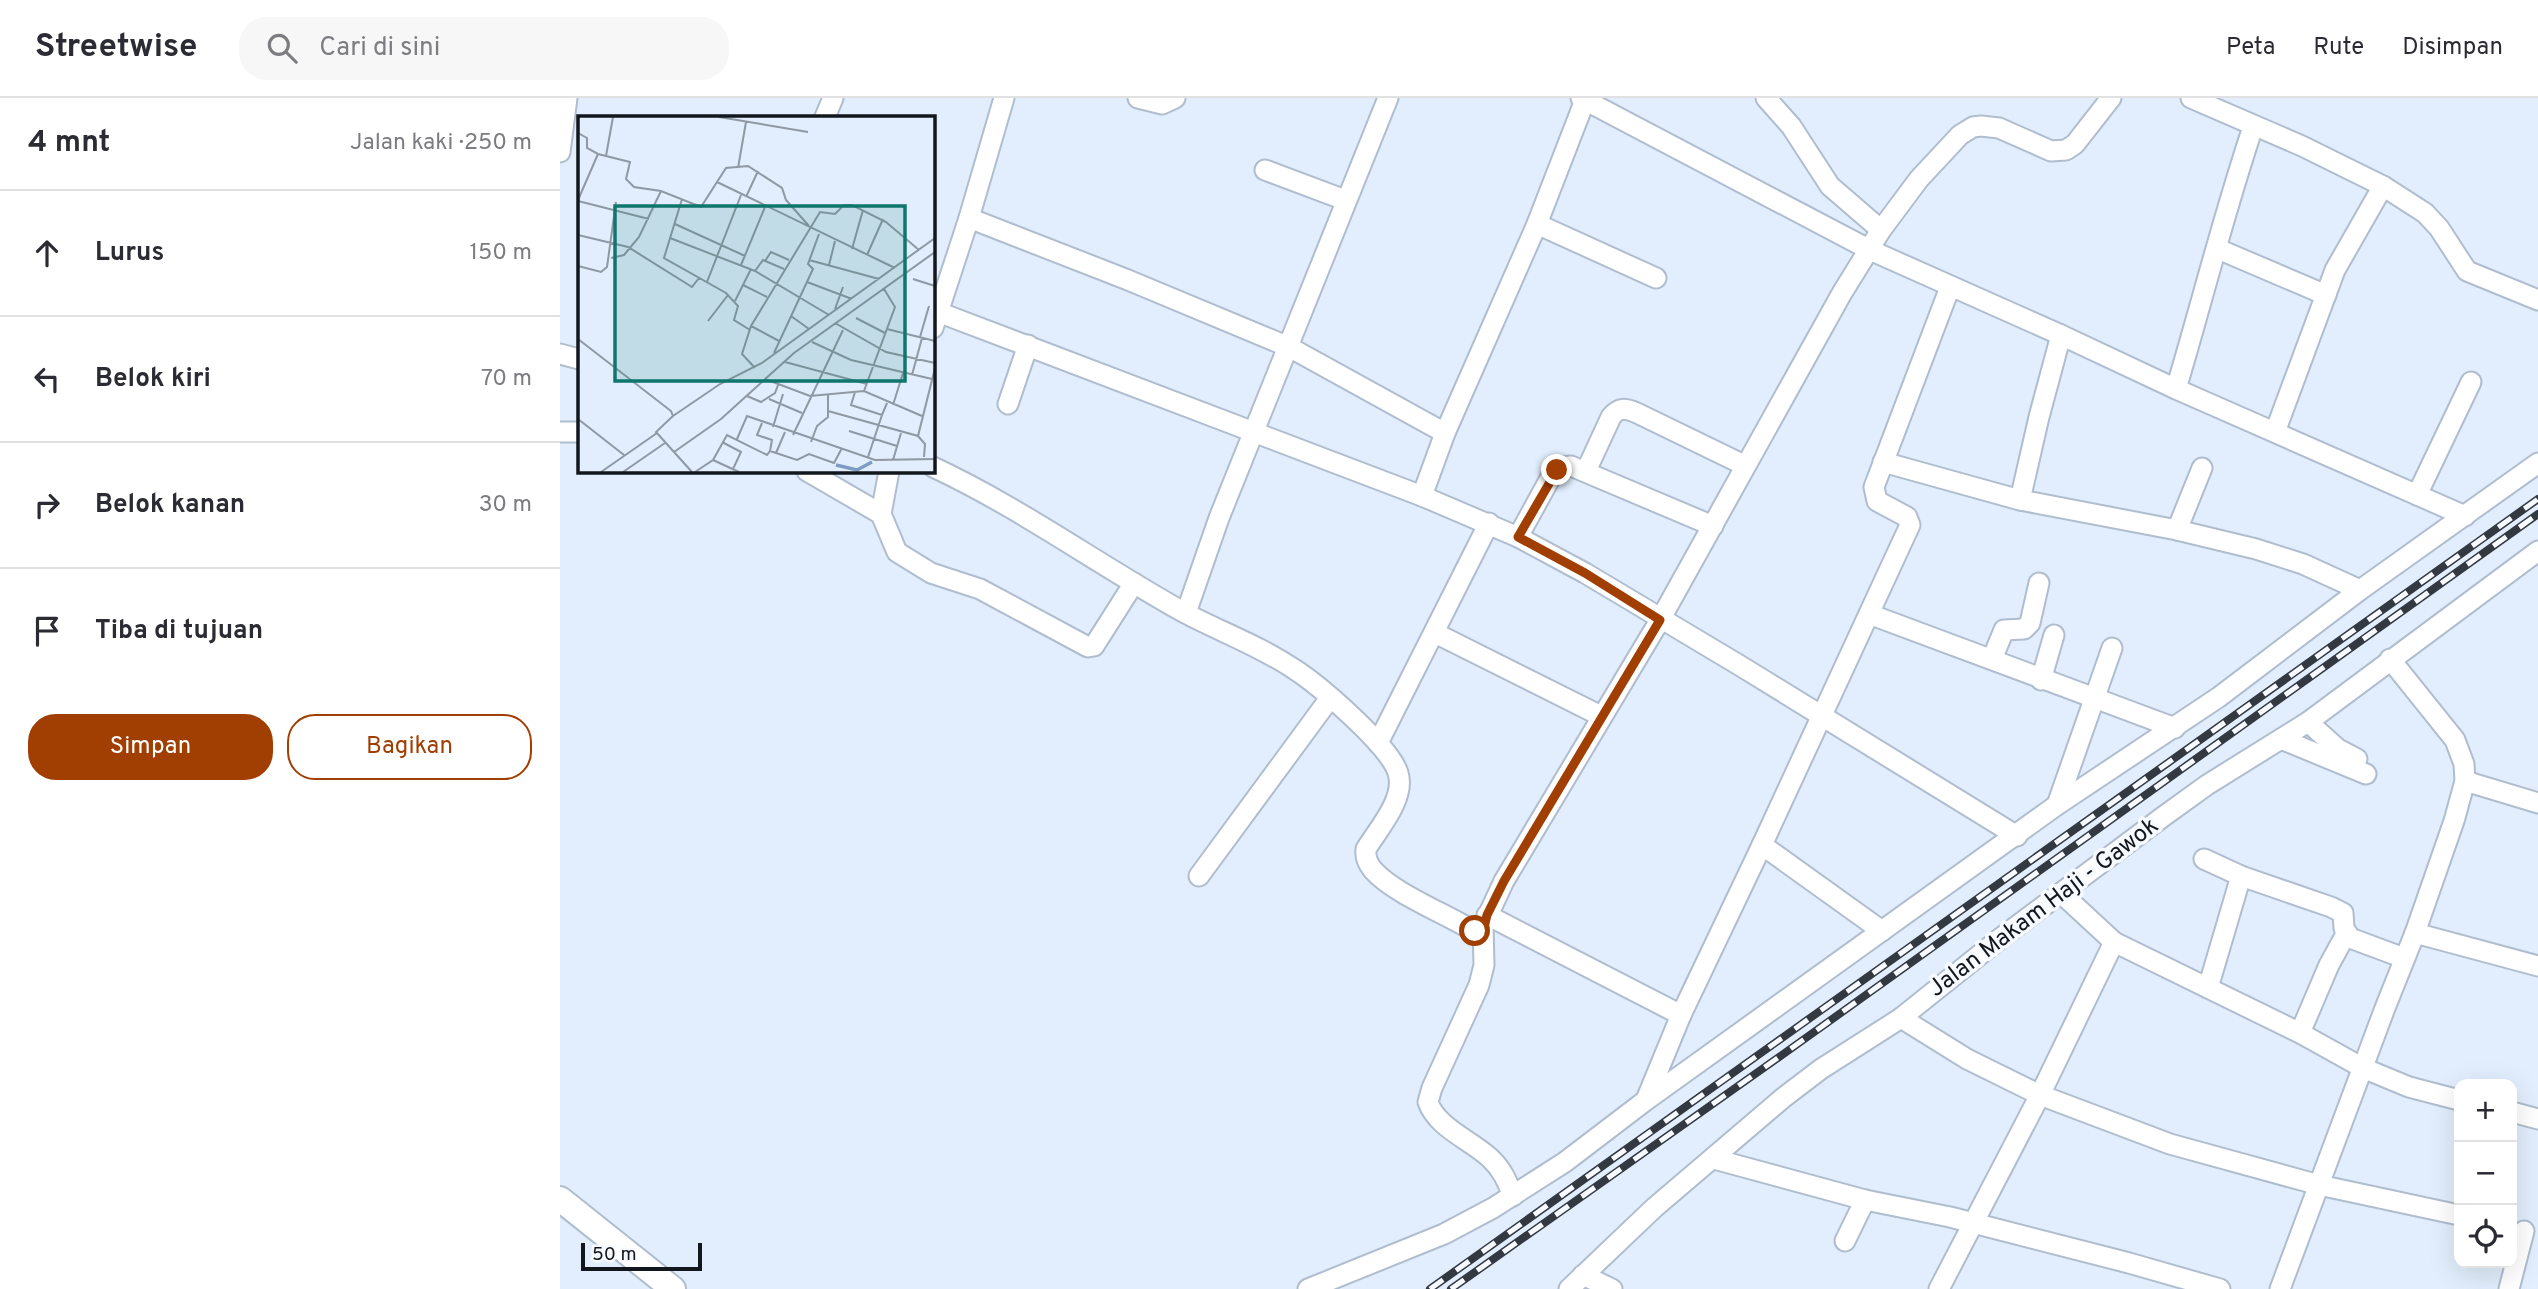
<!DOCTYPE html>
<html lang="id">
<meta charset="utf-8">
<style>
body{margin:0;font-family:Overpass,sans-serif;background:#f7f7f7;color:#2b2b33}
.controls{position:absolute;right:21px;bottom:21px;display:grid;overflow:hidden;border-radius:14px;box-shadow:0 7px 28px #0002}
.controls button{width:63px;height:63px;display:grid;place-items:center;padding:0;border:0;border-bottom:2px solid #e1e1e2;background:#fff;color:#2b2b33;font:35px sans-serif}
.scale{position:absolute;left:21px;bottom:18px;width:121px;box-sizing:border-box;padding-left:7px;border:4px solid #12171d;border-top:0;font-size:19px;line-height:24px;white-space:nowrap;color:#12171d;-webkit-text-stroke:5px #f7fafe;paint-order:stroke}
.stop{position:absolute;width:21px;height:21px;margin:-16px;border:5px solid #a13e01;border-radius:50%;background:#fff}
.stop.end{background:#a13e01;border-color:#fff;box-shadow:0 2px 7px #0008}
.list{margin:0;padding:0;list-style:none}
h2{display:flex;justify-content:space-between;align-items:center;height:91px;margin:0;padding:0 28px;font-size:30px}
h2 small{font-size:23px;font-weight:400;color:#7c7c81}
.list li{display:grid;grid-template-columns:46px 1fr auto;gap:21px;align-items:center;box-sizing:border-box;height:126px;padding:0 28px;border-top:2px solid #e1e1e2}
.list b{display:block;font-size:26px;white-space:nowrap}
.list em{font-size:23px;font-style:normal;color:#7c7c81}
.actions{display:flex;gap:14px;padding:21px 28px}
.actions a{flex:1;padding:16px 0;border:2px solid #a13e01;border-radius:28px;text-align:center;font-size:24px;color:#a13e01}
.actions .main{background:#a13e01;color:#fff}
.icon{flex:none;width:38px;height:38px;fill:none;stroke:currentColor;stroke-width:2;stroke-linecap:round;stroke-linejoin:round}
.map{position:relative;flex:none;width:1978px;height:1191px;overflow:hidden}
header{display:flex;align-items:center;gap:42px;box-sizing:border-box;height:98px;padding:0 35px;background:#fff;border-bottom:2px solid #e1e1e2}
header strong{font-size:33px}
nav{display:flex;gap:38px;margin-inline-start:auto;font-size:24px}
.search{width:490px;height:63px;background:#f7f7f7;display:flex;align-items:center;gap:18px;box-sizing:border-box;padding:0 24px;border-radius:28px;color:#7c7c81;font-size:26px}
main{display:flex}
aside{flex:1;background:#fff}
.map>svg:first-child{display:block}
</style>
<header>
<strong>Streetwise</strong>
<div class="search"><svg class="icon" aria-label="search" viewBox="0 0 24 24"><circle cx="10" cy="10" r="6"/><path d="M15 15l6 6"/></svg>Cari di sini</div>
<nav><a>Peta</a><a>Rute</a><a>Disimpan</a></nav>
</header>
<main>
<aside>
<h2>4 mnt<small>Jalan kaki · 250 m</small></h2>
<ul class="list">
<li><svg class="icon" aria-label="ahead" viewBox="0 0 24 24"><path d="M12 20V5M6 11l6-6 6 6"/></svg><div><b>Lurus</b></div><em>150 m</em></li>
<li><svg class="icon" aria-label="left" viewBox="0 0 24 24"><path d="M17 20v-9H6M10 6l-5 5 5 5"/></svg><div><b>Belok kiri</b></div><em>70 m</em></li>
<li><svg class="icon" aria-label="right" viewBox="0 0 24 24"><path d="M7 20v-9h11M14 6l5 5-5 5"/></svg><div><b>Belok kanan</b></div><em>30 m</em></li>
<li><svg class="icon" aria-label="arrive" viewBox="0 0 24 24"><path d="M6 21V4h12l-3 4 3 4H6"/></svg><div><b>Tiba di tujuan</b></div></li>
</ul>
<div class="actions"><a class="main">Simpan</a><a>Bagikan</a></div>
</aside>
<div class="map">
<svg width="1978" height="1191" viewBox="0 0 1978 1191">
<rect width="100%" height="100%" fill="#e2eefd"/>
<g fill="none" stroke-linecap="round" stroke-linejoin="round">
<!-- minor casing -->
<g stroke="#afbdcf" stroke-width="23">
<g id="minor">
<polyline points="578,0 602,6 615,0"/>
<polyline points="1021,0 1310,152 1501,237 1616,291 1905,418"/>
<polyline points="1206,0 1231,28 1270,88 1321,132"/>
<polyline points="1631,0 1742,48 1823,88 1865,115 1879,130 1907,173 1978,202"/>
<polyline points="265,19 273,0"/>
<polyline points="0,54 7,0"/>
<polyline points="705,72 785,102"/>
<polyline points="409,120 568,182 729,249 885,335"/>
<polyline points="977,126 1096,180"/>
<polyline points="1658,151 1766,197"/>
<polyline points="378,214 862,398 958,439 1025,475 1179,567 1457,738"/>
<polyline points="373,230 409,120 444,0"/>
<polyline points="0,256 19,261"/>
<path d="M1616 291C1642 204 1664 115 1693 29"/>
<polyline points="448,306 468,247"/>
<polyline points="0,334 19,334"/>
<polyline points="1715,334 1775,172 1823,88"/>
<polyline points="1323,364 1460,402 1617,432 1696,451 1743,466 1800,492"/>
<path d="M373 369C461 410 540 468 625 515 661 534 700 548 734 571 759 587 830 648 838 675 846 700 819 730 806 751 805 759 807 765 813 772 835 797 892 818 922 838"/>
<polyline points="247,373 321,416"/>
<polyline points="329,373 321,416 337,454 371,475 420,491 528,549 534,548 574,485"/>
<path d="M1026 373 1051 319C1059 309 1065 310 1077 315L1184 367"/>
<polyline points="1857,397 1911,284"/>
<polyline points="862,398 885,335 977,126 1025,2"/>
<polyline points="1460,402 1479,319 1501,237"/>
<polyline points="1617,432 1642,370"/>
<polyline points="958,439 993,375 1001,369 1011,368 1153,428"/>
<polyline points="626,515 659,420 828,0"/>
<polyline points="1309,516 1615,630"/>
<polyline points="875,535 1041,618"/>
<polyline points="1432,561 1444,532 1464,531 1470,525 1479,485"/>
<polyline points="1481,582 1494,537"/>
<polyline points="1748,624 1778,651 1797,661"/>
<polyline points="1721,641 1806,676"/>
<polyline points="818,645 929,425"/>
<polyline points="1905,683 1978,705"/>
<polyline points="1497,707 1552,550"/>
<polyline points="1202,747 1322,833"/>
<polyline points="1644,761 1681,778 1771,809 1783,815 1784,830 1790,840 1844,860"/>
<polyline points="639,778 770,600"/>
<polyline points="1501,795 1554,844 1740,935 1803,970 1849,989 1899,1002"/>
<polyline points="927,817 1121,917"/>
<polyline points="1855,835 1978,868"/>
<polyline points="1648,890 1681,778"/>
<polyline points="1341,920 1407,961 1480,997 1610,1046 1759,1087 1899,1117"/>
<polyline points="1740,935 1769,867 1786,836"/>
<polyline points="1086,1002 1121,917 1202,747 1350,427 1347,419 1317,403 1314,389 1390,189"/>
<polyline points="1952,1014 1978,1021"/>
<polyline points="1154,1061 1305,1102 1390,1119 1569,1165 1660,1191"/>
<path d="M953 1098C947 1083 942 1071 930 1060 911 1042 877 1030 868 1004L872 990 919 887 924 867 923 828 944 783 1100 522 1282 195 1321 132 1359 81 1400 37 1413 29 1421 28 1439 30 1491 53 1506 52 1515 46 1551 0"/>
<polyline points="1285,1143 1305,1102"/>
<polyline points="1023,1177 1052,1191"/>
<polyline points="748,1191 884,1136 933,1110 1005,1064 1085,1003 1497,707 1659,599 1800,492 1978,365"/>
<polyline points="1009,1191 1094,1110 1223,1000 1261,971 1341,920 1442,839 1604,718 1647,687 1748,624 1978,453"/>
<polyline points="1379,1191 1480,997 1554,844"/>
<polyline points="1720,1191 1825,910 1855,835 1894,723 1905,683 1904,666 1895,642 1830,561"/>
<polyline points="1949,1191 1964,1133"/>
</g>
</g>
<!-- major casing -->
<g stroke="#afbdcf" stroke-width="28">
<polyline id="major" points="0,1101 113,1191"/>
</g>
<!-- minor -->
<use href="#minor" stroke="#fff" stroke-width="19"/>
<!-- major -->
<use href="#major" stroke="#fff" stroke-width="24"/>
<!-- rail casing -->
<g stroke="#333941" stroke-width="8">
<g id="rail">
<polyline points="870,1191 1978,401"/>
<polyline points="891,1191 1229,952 1978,416"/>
</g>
</g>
<!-- rail -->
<use href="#rail" stroke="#f7fafe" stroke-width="5" stroke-dasharray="16" stroke-linecap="butt"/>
</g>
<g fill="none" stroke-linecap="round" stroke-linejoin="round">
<!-- route -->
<polyline stroke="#a13e01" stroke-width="9" points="915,833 922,838 927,817 944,783 1100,522 1025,475 958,439 997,372"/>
</g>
<g text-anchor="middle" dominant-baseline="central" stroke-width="7" stroke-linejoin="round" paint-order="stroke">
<!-- street labels -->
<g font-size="24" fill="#12171d" stroke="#f7fafe">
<text transform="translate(1484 810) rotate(-37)">Jalan Makam Haji - Gawok</text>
</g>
</g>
<!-- overview -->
<g transform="translate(18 18)">
<rect width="357" height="357" fill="#e2eefd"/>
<path fill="none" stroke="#7c9cc3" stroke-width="3.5" d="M258 349 279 354 294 346"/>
<path fill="none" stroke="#8f98a3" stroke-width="2" d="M141 1 230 16M0 17 9 22V32L20 38 52 46 48 63 56 71 83 75 123 91 148 52 170 50 204 72 208 84 231 110M28 40 35 1M160 52 168 6M139 66 317 152M168 81 180 55M104 83 86 142 148 177 160 190 156 204 172 214M0 84 20 38M0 85 71 103M97 108 167 140M0 119 50 131 114 171 121 162M92 122 177 155 251 199M274 133 285 94M289 139 305 103M33 142 46 139 61 121 83 75M231 144 301 163M187 145 193 136 211 144M163 149 187 91M251 149 257 125M0 150 23 156 29 151 38 86M177 155 185 144 206 153M335 163 357 170M129 166 163 79M229 166 274 183M165 169 189 181M157 185 173 153M257 193 265 171M213 200 231 213M278 202 307 217M130 205 150 179M257 207 308 236 357 247M173 210 201 225M309 213 357 225M342 221 351 190M0 223 93 295 95 300 78 316 114 356M234 226 273 244 354 263M196 237 235 153 230 148 241 118M207 246 289 268M177 252 164 238 173 210 242 96 257 98 266 89H274L308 106 341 134M334 259 344 222M187 263 232 280 286 275 344 300M286 275 317 191 306 173M277 276 273 289 304 299 309 287M169 280 183 286 197 277 200 269M191 283 224 297M315 289 325 257M250 295 340 320 347 328 346 341M95 300 142 268 184 247 357 122M0 303 46 339M184 307 179 319 194 324 192 335M195 311 205 278M271 315 319 330M215 319 265 214M340 320 357 252M159 323 169 300 297 344 357 343M144 326 163 336 155 353M233 326 239 310 250 301V279M96 336 143 303 216 237 357 136M198 337 207 316M290 341 304 299M135 344 161 356M315 344 323 317M23 356 79 317M45 356 87 327M117 356 135 344 149 319 189 339 192 335 219 344 231 338 256 347 264 332"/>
<path fill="#0f766e" fill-opacity="0.15" stroke="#0f766e" stroke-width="3.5" d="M37 90H327V265H37Z"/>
<rect width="357" height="357" fill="none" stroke="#12171d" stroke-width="3.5"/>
</g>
</svg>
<div class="controls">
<button>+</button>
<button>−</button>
<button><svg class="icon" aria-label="locate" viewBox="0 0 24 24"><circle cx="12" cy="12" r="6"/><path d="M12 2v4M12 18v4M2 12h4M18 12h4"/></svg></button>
</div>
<div class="scale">50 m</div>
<div class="stop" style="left:915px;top:833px"></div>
<div class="stop end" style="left:997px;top:372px"></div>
</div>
</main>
